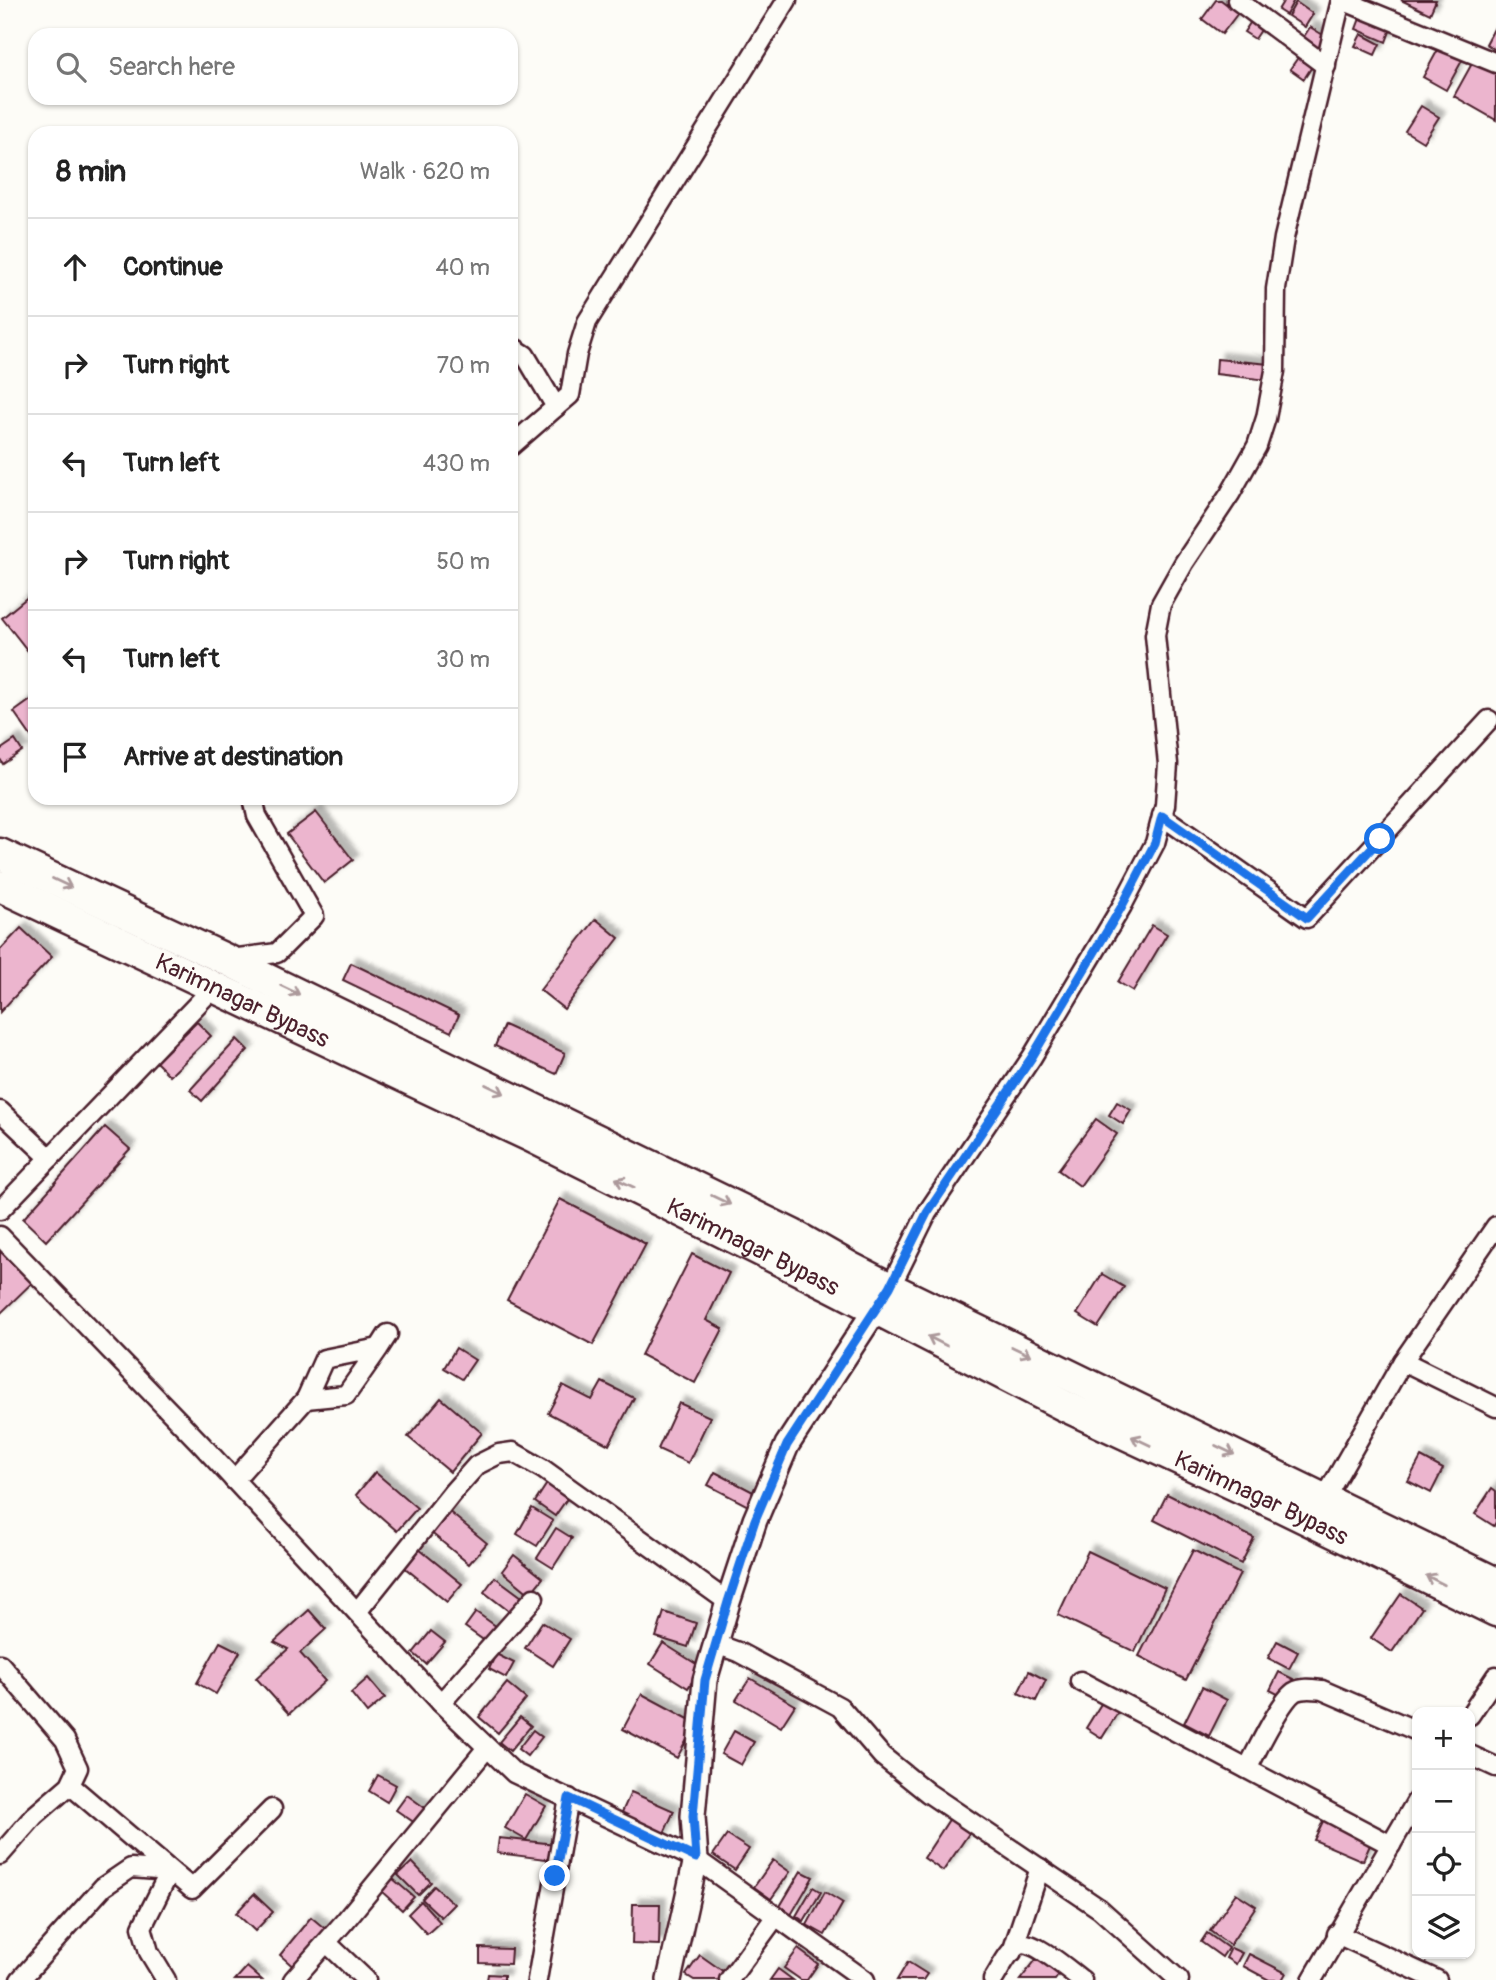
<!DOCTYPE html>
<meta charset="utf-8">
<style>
body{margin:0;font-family:Pangolin,sans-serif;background:#f6f6f6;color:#222}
.controls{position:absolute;right:21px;bottom:21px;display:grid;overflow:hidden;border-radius:14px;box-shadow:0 2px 5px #0004}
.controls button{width:63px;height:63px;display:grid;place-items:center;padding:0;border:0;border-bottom:2px solid #e0e0e0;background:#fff;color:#222;font:35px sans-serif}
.stop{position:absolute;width:21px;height:21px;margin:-16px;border:5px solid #1a73e8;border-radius:50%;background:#fff}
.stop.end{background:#1a73e8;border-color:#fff;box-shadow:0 2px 7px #0008}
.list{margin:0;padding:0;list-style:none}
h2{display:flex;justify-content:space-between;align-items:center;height:91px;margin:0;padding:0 28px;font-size:30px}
h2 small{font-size:23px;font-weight:400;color:#767676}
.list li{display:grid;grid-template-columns:46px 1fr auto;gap:21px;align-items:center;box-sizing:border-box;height:98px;padding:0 28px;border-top:2px solid #e0e0e0}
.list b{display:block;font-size:26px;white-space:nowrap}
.list em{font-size:23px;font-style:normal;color:#767676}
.icon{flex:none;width:38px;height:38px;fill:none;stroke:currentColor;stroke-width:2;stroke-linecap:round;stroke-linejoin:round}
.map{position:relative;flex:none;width:1496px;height:1980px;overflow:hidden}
.search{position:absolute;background:#fff;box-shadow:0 2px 5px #0004;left:28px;top:28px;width:490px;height:77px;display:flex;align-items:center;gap:18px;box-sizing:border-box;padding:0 24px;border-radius:21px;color:#767676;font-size:26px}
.panel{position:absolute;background:#fff;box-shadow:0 2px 5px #0004;left:28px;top:126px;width:490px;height:679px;border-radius:21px}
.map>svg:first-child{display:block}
</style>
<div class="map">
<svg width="1496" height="1980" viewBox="0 0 1496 1980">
<defs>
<filter id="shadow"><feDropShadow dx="6" dy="-6" stdDeviation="2" flood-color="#0004"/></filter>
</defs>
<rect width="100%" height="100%" fill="#fdfcf7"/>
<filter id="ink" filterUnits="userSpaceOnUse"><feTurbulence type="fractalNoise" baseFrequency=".0143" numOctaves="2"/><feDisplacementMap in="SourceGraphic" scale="14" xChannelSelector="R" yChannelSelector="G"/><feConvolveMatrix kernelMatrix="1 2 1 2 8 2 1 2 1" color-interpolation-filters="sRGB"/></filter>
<g filter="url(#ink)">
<!-- building -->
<g fill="#ecb5ce" stroke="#4a1f2b" stroke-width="2" filter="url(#shadow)">
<polygon points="1216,0 1221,0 1238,13 1222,34 1202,19"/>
<polygon points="1284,0 1294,0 1286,15 1278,10"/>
<polygon points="1401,0 1436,0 1430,14"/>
<polygon points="1296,2 1313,14 1305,27 1288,16"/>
<polygon points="1362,13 1392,26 1386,42 1356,29"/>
<polygon points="1252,20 1263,27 1255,39 1244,32"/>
<polygon points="1496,25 1496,50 1486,44"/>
<polygon points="1310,27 1328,38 1321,50 1303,38"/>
<polygon points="1361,34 1380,44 1375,55 1355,46"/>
<polygon points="1441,44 1464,57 1446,90 1423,77"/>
<polygon points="1299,56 1313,65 1304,79 1290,69"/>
<polygon points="1475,58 1496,70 1496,120 1454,96"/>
<polygon points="1421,106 1439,117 1423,142 1405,131"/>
<polygon points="1217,359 1269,364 1267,380 1216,374"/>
<polygon points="35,591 35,660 2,618"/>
<polygon points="35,697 35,742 14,712"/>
<polygon points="15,740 22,751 3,764 0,759 0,750"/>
<polygon points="316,812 353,860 324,883 287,834"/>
<polygon points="596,919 619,938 564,1009 540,990"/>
<polygon points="1152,925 1167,934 1133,991 1118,982"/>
<polygon points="21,928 52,957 0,1012 0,950"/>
<polygon points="351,963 459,1015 451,1032 343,980"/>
<polygon points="197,1022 211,1036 170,1076 156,1062"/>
<polygon points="504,1025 565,1053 556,1074 495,1046"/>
<polygon points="237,1039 248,1050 202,1101 190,1090"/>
<polygon points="1117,1102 1131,1110 1123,1124 1109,1115"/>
<polygon points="1096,1119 1117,1134 1080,1186 1058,1170"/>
<polygon points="105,1127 130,1149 46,1241 23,1219"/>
<polygon points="560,1199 646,1244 593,1345 507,1300"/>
<polygon points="6,1246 37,1278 0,1314 0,1252"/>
<polygon points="692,1254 729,1273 706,1320 723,1329 695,1383 641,1355"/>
<polygon points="1102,1274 1124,1287 1098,1327 1077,1314"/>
<polygon points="456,1348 475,1360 462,1379 444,1368"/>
<polygon points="602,1382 634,1398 609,1445 548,1413 563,1385 592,1400"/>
<polygon points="441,1398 482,1433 450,1472 408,1437"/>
<polygon points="679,1403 710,1417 688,1463 658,1449"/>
<polygon points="1421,1457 1443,1469 1431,1493 1408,1481"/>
<polygon points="375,1472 417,1508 397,1531 356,1495"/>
<polygon points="715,1472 757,1494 750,1507 708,1485"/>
<polygon points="550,1479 571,1493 555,1516 535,1502"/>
<polygon points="1492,1488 1496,1491 1496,1522 1494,1526 1475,1514"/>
<polygon points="1167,1494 1254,1538 1241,1564 1154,1520"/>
<polygon points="532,1508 553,1521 537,1546 517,1534"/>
<polygon points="447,1510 487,1543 469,1564 429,1531"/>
<polygon points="556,1528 572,1538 553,1568 537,1558"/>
<polygon points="419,1549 462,1584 447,1602 404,1567"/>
<polygon points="1193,1550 1240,1574 1186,1680 1139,1656"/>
<polygon points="1088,1551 1165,1588 1135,1652 1058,1615"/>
<polygon points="514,1555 543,1578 530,1594 502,1571"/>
<polygon points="495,1577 526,1600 514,1615 484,1592"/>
<polygon points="1401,1594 1422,1608 1392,1652 1371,1638"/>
<polygon points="309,1610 326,1629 300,1653 325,1681 289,1714 256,1678 288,1649 274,1642"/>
<polygon points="476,1612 500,1629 489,1644 465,1627"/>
<polygon points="664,1612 696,1623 688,1647 656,1637"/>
<polygon points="542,1622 570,1639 553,1666 525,1648"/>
<polygon points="431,1631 445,1642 426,1664 413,1653"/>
<polygon points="1277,1641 1298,1652 1289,1669 1268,1658"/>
<polygon points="220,1642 240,1652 216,1694 197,1683"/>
<polygon points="663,1643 701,1667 688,1688 650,1664"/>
<polygon points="496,1654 514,1663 506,1678 489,1669"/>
<polygon points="1029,1671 1046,1680 1036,1701 1018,1693"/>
<polygon points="1279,1672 1295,1680 1285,1698 1270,1690"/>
<polygon points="368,1678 385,1698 367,1713 351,1693"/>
<polygon points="750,1678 795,1705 781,1727 736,1700"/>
<polygon points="507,1683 526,1699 498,1733 479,1717"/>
<polygon points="1202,1687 1227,1700 1209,1736 1184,1723"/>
<polygon points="642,1694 696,1723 677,1758 623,1729"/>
<polygon points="1104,1699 1120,1709 1102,1738 1086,1728"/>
<polygon points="520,1717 531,1726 510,1751 499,1742"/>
<polygon points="533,1730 542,1737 527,1756 518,1749"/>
<polygon points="734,1731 754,1742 741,1765 721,1754"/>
<polygon points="378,1775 396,1785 387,1802 369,1791"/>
<polygon points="631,1792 674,1811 662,1838 619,1819"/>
<polygon points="525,1794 546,1806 526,1840 505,1828"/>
<polygon points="407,1795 425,1808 415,1823 396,1810"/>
<polygon points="952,1815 972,1829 943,1871 924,1858"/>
<polygon points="1326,1815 1374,1836 1363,1861 1314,1840"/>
<polygon points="727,1835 749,1849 735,1870 713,1855"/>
<polygon points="499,1838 555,1844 553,1860 497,1853"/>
<polygon points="773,1860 790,1872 771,1899 754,1887"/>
<polygon points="412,1862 431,1882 418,1895 398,1875"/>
<polygon points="801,1871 813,1877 791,1915 779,1908"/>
<polygon points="392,1878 414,1897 402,1910 381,1891"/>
<polygon points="434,1886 454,1904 441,1917 422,1899"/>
<polygon points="813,1887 821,1892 804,1921 796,1916"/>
<polygon points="825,1892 843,1903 825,1935 807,1925"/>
<polygon points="1236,1893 1256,1906 1230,1945 1210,1931"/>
<polygon points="254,1894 273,1912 255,1931 236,1913"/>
<polygon points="421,1901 440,1922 427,1934 408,1914"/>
<polygon points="633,1904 660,1904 659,1945 632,1944"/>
<polygon points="311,1917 329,1932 297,1970 280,1955"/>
<polygon points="1207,1933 1228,1948 1222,1957 1201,1942"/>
<polygon points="480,1948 511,1949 510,1964 480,1963"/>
<polygon points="1231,1948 1242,1953 1236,1964 1226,1958"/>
<polygon points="798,1949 818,1964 807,1980 801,1980 784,1968"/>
<polygon points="1249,1954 1286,1973 1282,1980 1269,1980 1243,1966"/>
<polygon points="700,1955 724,1972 718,1980 694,1980 686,1975"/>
<polygon points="1039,1956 1060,1973 1055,1980 1020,1980"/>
<polygon points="908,1962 927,1974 923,1980 897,1980"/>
<polygon points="247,1967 262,1980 235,1980"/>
<polygon points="778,1969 793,1980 770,1980"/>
<polygon points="488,1974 504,1975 504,1980 487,1980"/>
</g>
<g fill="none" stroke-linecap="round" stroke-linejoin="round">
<!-- minor casing -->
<g stroke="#4a1f2b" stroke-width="23">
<g id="minor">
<polyline points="1237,0 1326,66"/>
<polyline points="1342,0 1496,63"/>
<polyline points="511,346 525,355 556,407 511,446"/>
<polyline points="556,407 570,395 577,354 587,322 787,0"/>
<polyline points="1162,816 1307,918 1489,720"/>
<polyline points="231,959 277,953 314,916 257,816 253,798"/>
<polyline points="0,1111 50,1158"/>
<polyline points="0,1210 214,987"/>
<polyline points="0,1236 200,1443 441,1703"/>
<polyline points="890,1288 927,1213 1032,1057 1122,906 1155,843 1165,805 1168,764 1155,635 1161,604 1184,563 1230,494 1257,446 1266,418 1275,371 1276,289 1284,238 1341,0"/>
<polyline points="379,1348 346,1395 306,1399 324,1359 379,1348 388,1334"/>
<polyline points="1403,1361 1496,1226"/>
<polyline points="234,1480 306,1399"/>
<polyline points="1325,1498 1403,1361 1496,1407"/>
<polyline points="534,1598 441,1703 514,1773 696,1859 865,1980"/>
<polyline points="357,1612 452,1493 477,1465 499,1454 513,1452 543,1469 728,1602"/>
<polyline points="716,1644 738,1652 840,1707 882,1756 928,1793 1100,1909 1179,1980"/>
<polyline points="0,1664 65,1740 78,1768 70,1785 34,1816 0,1855"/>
<polyline points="1080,1681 1391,1845"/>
<polyline points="1470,1715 1496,1676"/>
<polyline points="1470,1755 1496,1767"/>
<path d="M1247 1769C1257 1751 1279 1703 1294 1692 1303 1687 1313 1689 1322 1690L1417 1731"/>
<polyline points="70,1785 192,1889 272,1809"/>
<polyline points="1337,1934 1437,1980"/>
<polyline points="327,1943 366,1980"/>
<polyline points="1012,1952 1040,1868"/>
<polyline points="20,1980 103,1887 131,1868 170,1871 142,1927 149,1952 166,1980"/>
<polyline points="293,1980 345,1921 486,1749"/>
<polyline points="537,1980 569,1798"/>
<polyline points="729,1980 776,1916"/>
<path d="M993 1980C1000 1970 1008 1950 1020 1944 1033 1939 1071 1972 1082 1980"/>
<polyline points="1312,1980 1417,1800"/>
</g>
</g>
<!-- tertiary casing -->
<g stroke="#4a1f2b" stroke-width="28">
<polyline id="tertiary" points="669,1980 696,1859 693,1816 705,1680 728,1602 755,1520 787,1445 885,1295"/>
</g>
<!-- trunk casing -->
<g stroke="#4a1f2b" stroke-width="35">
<g id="trunk">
<polyline points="0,854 227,960 793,1235 849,1267 890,1288 1496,1583"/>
<path id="s1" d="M0 886 532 1137 834 1287 1063 1405 1280 1506 1496 1611"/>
</g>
</g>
<!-- minor -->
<use href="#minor" stroke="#fdfcf7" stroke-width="18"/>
<!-- tertiary -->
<use href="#tertiary" stroke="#fdfcf7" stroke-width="23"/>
<!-- trunk -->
<use href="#trunk" stroke="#fdfcf7" stroke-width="30"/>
</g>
<!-- one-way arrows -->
<defs><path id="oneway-shaft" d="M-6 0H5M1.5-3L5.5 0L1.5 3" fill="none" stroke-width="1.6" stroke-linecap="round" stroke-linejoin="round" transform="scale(1.75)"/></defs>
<g stroke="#ac999b">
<use href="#oneway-shaft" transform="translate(62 883) rotate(25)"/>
<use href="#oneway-shaft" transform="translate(290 990) rotate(26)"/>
<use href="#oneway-shaft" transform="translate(495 1089) rotate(26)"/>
<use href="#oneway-shaft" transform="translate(625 1183) rotate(-154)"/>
<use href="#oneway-shaft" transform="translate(721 1200) rotate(26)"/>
<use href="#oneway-shaft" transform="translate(937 1341) rotate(-153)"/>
<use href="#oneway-shaft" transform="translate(1021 1351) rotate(26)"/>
<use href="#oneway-shaft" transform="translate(1141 1441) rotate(-155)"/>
<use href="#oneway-shaft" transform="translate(1225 1450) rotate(26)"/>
<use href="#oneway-shaft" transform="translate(1435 1580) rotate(-153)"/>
</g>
</g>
<g fill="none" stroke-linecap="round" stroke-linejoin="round" filter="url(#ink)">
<!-- route -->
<polyline stroke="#1a73e8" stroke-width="9" points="555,1876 569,1798 696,1858 693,1816 705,1680 728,1602 755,1520 787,1445 890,1287 927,1213 1032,1057 1122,906 1155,843 1162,816 1307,918 1380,839"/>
</g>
<g text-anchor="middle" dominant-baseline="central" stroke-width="7" stroke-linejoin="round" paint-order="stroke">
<!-- street labels -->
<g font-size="24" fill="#4a1f2b" stroke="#fdfcf7">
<text stroke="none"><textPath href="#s1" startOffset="268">Karimnagar Bypass</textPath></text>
<text stroke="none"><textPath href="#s1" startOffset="835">Karimnagar Bypass</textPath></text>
<text stroke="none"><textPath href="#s1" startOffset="1402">Karimnagar Bypass</textPath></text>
</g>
</g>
</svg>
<div class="controls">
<button>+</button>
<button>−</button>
<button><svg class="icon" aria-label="locate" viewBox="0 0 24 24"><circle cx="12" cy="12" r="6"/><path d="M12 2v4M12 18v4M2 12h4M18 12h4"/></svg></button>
<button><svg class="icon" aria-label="layers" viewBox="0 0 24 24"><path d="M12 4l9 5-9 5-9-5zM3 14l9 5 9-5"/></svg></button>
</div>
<div class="stop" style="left:1380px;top:839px"></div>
<div class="stop end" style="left:555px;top:1876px"></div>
<div class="search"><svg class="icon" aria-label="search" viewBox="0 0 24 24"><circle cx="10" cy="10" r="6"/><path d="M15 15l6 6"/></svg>Search here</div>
<section class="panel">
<h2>8 min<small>Walk · 620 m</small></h2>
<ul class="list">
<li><svg class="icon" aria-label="ahead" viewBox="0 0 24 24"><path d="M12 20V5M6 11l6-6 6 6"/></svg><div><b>Continue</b></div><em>40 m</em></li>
<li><svg class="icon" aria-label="right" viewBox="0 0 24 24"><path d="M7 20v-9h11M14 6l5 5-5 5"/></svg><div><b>Turn right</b></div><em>70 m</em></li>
<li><svg class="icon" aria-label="left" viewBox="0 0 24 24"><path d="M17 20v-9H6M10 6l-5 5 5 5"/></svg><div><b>Turn left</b></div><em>430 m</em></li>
<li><svg class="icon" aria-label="right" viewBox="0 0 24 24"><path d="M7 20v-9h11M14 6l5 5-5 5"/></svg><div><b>Turn right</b></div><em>50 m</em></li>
<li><svg class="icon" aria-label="left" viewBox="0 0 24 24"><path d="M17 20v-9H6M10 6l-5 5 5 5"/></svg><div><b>Turn left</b></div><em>30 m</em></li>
<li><svg class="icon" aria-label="arrive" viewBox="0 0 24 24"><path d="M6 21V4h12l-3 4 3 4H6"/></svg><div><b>Arrive at destination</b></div></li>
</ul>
</section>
</div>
